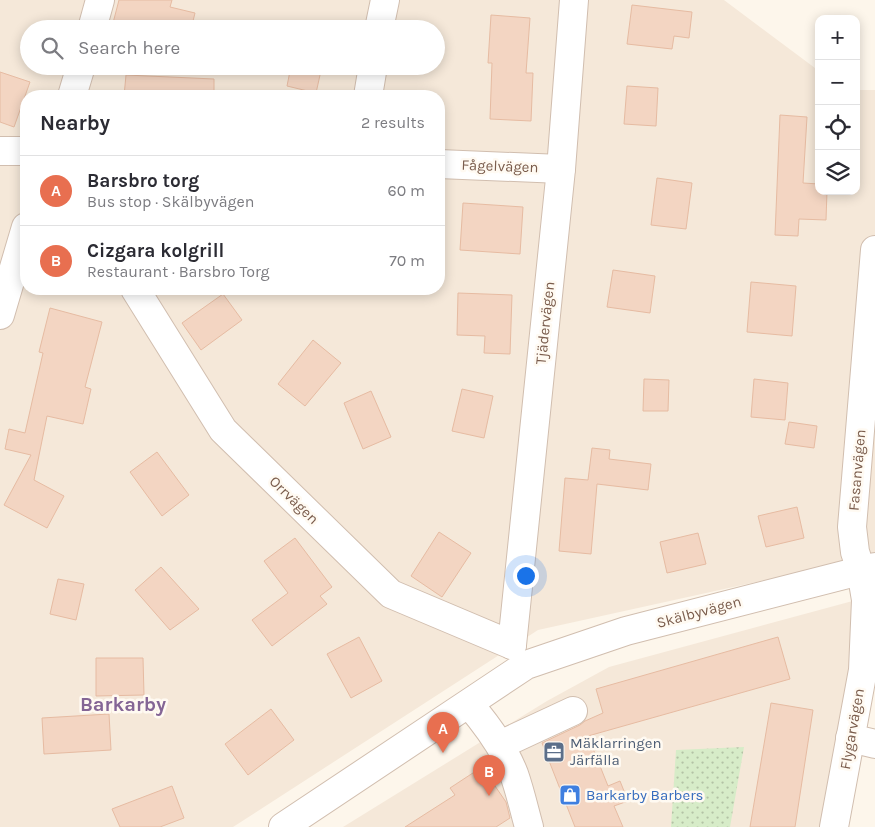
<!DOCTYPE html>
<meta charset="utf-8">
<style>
body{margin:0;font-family:Karla,sans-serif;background:#f2f2f3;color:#2b2b33}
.controls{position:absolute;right:15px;top:15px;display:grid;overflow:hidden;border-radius:10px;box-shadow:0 2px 12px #0003}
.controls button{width:45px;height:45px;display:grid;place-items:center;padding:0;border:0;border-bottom:1px solid #e1e1e2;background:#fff;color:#2b2b33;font:25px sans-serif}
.you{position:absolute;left:525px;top:575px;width:18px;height:18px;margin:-12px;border:4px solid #fff;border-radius:50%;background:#1a73e8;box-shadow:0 0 0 8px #1a73e833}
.badge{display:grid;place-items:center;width:32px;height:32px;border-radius:50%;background:#e86f50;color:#fff;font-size:16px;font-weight:700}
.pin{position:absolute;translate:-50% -41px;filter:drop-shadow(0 1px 2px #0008)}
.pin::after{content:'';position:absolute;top:26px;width:18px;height:15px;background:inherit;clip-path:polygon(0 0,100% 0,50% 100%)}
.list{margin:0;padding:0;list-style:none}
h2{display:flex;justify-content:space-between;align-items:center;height:65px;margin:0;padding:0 20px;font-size:21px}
h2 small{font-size:16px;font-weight:400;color:#7c7c81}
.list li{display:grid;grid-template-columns:32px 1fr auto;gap:15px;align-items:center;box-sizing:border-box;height:70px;padding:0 20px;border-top:1px solid #e1e1e2}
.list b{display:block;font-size:19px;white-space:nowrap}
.list p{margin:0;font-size:16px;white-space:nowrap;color:#7c7c81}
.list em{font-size:16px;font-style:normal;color:#7c7c81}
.icon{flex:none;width:28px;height:28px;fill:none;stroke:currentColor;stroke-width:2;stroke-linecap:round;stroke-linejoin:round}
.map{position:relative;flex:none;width:875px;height:827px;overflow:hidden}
.search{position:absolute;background:#fff;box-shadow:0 2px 12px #0003;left:20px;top:20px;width:425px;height:55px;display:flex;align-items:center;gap:12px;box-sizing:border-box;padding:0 18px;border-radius:28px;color:#7c7c81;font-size:19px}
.panel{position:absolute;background:#fff;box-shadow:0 2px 12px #0003;left:20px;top:90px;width:425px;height:205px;border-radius:20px}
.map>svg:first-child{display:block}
</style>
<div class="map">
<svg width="875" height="827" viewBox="0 0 875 827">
<defs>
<pattern id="park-dots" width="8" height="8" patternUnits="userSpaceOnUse" patternTransform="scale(1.25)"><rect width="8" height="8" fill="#d7ecc8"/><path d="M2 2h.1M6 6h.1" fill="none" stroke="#b3c2a5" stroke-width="1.8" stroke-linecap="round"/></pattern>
</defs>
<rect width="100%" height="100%" fill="#fdf6eb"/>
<!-- residential -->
<g fill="#f5e8d9" fill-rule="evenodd">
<path d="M0 0H724L819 71V191H856V90H875V556L538 630 233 827H0ZM29 29H436V66H29ZM26 96H439V289H26Z"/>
<polygon points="860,599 823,827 343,827 547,701 609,667"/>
</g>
<!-- park -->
<polygon fill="url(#park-dots)" points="744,747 730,827 671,827 676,750"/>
<!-- building -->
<g fill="#f3d5c2" stroke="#e6bba2">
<polygon points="119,0 172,0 170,7 195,13 191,29 137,29 113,23"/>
<polygon points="632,5 692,12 689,38 674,36 672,49 627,44"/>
<polygon points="491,15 530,18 526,73 533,73 531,121 490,119 492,63 488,63"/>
<polygon points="291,66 322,66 316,93 287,86"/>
<polygon points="0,72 30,82 14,127 0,122"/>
<polygon points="126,75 214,79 214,96 124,96"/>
<polygon points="627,86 658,88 656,126 624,124"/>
<polygon points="780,115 807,117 803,183 819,184 819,191 827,191 826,220 799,219 798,236 775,235"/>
<polygon points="657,178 692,183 686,229 651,225"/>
<polygon points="463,203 523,207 520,254 460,250"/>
<polygon points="613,270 655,276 650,313 607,307"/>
<polygon points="751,282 796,286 792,336 747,332"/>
<polygon points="458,293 512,295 510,354 484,353 485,336 457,335"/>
<polygon points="223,294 242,320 201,350 182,323"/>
<polygon points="50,308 102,322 85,387 91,389 83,424 47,416 34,480 64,496 47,528 4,505 31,455 5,449 9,429 25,433 43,353 39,352"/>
<polygon points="313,340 341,363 305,406 278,384"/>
<polygon points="644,379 669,380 668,411 643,411"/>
<polygon points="754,379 788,383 785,420 751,417"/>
<polygon points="462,389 493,396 484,438 452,431"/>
<polygon points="371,391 391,437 363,449 344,403"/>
<polygon points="789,422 817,426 814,448 785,444"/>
<polygon points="592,448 610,450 609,459 651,464 648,490 597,484 591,554 559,551 565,478 588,480"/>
<polygon points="157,452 189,495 162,516 130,472"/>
<polygon points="797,507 804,538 766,547 758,516"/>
<polygon points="439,532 471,553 442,597 411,576"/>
<polygon points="698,533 706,564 667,573 660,542"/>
<polygon points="295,538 332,587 320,596 327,604 272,646 252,620 288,593 264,561"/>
<polygon points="161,567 199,609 170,630 135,590"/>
<polygon points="58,579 84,584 76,620 50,614"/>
<polygon points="359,637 382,681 351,698 327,654"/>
<polygon points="778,637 790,679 588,736 608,786 620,781 628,801 614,806 623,827 575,827 542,743 580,725 585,721 603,713 596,689"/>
<polygon points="96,658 143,658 144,695 96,696"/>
<polygon points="771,703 813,710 795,827 750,827"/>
<polygon points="271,709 294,740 248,775 225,744"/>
<polygon points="109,714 111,750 44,754 42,718"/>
<polygon points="482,767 506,802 510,818 496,827 405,827 455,795 450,788"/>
<polygon points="172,786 184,818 160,827 120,827 112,809"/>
</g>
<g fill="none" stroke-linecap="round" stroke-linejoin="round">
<!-- minor casing -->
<g stroke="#d1beaf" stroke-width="30">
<g id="minor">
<polyline points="92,29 100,0"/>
<polyline points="379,29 385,0"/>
<polyline points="72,96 81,66"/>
<polyline points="368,96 373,66"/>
<polyline points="0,151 26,151"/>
<polyline points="439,164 561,169"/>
<polyline points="135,289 223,430 391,594 512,645"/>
<polyline points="0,315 26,227"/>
<polyline points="512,645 561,169 574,0"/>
<path d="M469 704C487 725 504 748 514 774 520 791 524 809 529 827"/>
<polyline points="850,738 875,744"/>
<polyline points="500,745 573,711"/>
<polyline points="283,827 526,665 626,631 875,567"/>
<polyline points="834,827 863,670 866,600 861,570 855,552 852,527 875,250"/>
</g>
</g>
<!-- minor -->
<use href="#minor" stroke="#fff" stroke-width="28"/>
</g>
<!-- icons -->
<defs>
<g id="office-square" transform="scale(1.125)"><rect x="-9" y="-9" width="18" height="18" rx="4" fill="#5c6f8a" stroke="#fffaf2"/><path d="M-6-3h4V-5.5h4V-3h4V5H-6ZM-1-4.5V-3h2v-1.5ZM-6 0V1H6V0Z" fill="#fff"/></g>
<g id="shop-square" transform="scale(1.125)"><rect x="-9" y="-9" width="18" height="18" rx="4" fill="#3f7fe0" stroke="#fffaf2"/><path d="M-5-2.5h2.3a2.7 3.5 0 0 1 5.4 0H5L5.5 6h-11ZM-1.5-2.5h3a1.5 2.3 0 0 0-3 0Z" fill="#fff"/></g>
</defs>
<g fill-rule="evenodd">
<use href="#office-square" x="554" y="752"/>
<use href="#shop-square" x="570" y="795"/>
</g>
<g text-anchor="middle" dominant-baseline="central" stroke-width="5" stroke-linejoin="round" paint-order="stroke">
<!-- street labels -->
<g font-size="15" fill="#7a5c4c" stroke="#fffaf2">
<text transform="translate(500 166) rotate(2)">Fågelvägen</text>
<text transform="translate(545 323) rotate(-84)">Tjädervägen</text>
<text transform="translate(857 470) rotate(-85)">Fasanvägen</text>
<text transform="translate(294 500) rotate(44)">Orrvägen</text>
<text transform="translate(699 612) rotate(-15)">Skälbyvägen</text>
<text transform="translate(852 729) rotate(-80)">Flygarvägen</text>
</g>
<!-- service labels -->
<g font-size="15" fill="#4e5e75" stroke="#fffaf2" text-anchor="start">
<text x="570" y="743">Mäklarringen<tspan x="570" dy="17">Järfälla</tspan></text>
</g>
<!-- shop labels -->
<g font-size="15" fill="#366cbe" stroke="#fffaf2" text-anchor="start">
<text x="586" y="795">Barkarby Barbers</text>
</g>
<!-- district labels -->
<g font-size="20" font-weight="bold" fill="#846595" stroke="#fffaf2">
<text x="123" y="704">Barkarby</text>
</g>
</g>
</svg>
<div class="controls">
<button>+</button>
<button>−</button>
<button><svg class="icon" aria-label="locate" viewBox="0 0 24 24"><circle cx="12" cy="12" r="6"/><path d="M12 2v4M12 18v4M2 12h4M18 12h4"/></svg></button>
<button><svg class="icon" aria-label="layers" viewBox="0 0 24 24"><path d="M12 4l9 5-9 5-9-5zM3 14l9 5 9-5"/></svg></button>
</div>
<div class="you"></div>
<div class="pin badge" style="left:443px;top:753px">A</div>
<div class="pin badge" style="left:489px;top:796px">B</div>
<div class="search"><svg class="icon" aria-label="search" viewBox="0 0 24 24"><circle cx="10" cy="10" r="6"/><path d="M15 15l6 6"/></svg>Search here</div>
<section class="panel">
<h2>Nearby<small>2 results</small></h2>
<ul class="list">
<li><span class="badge">A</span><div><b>Barsbro torg</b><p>Bus stop · Skälbyvägen</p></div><em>60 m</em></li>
<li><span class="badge">B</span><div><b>Cizgara kolgrill</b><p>Restaurant · Barsbro Torg</p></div><em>70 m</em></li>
</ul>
</section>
</div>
